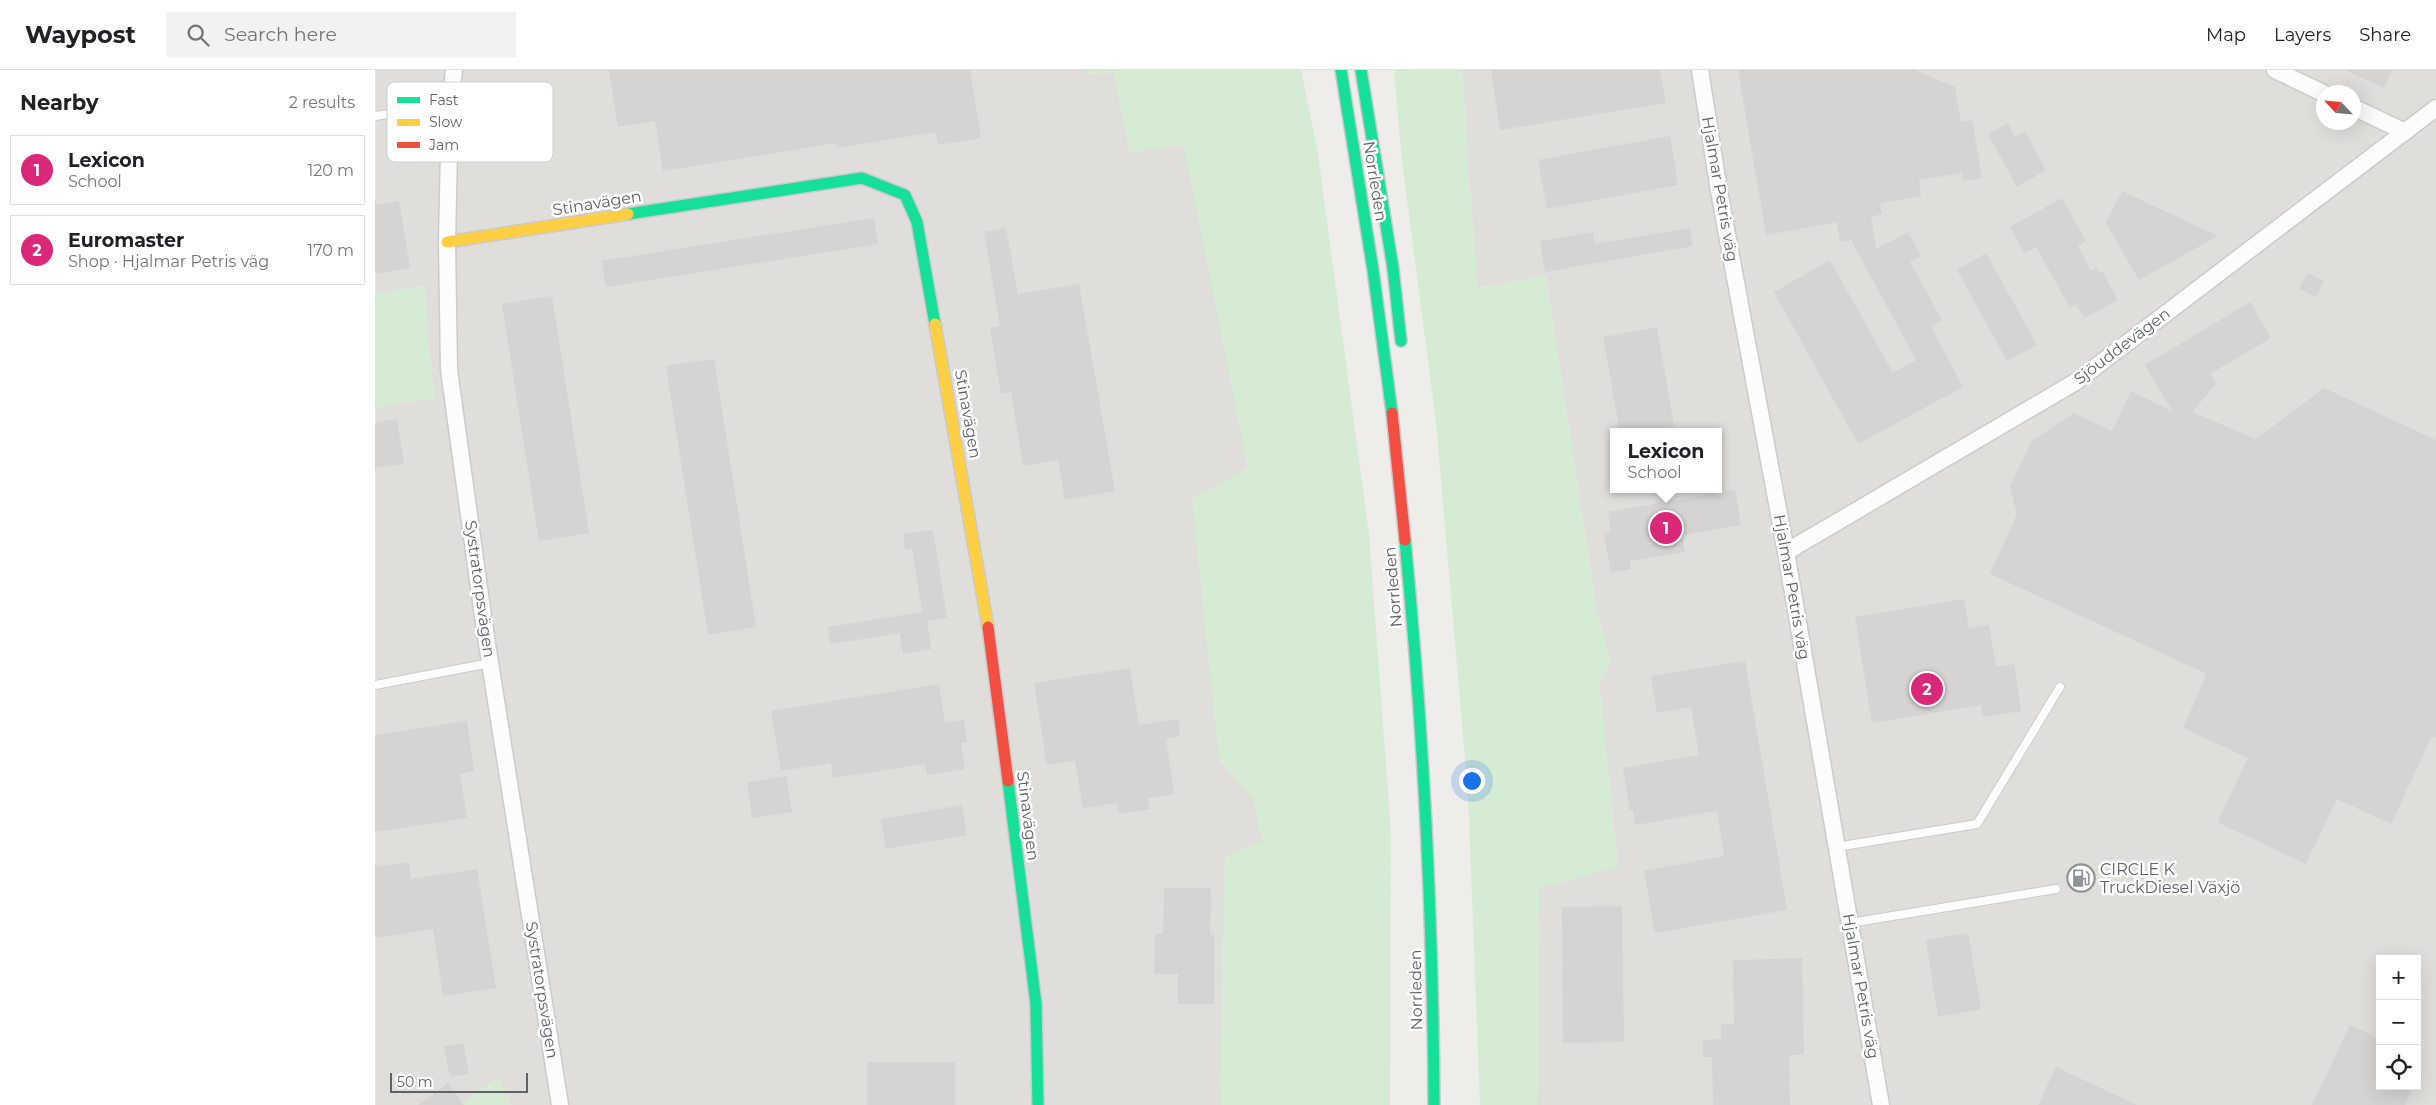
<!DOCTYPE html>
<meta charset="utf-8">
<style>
body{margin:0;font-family:Montserrat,sans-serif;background:#f2f2f2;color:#202124}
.controls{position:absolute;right:15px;bottom:15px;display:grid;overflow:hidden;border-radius:0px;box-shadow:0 5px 20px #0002}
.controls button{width:45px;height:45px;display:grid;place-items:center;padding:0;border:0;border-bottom:1px solid #e0e0e0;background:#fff;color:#202124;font:25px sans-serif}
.compass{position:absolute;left:1941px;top:15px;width:45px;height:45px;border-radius:50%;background:#fff;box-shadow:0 5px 20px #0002;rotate:296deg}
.scale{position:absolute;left:15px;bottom:12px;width:138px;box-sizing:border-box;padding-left:5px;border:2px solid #5e6267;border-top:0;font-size:14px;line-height:18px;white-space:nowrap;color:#5e6267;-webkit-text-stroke:4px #fff;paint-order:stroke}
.you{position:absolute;left:1096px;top:710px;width:18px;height:18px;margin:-12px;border:4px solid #fff;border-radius:50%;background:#1a73e8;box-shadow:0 0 0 8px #1a73e833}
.badge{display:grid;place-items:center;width:32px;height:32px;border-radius:50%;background:#db2777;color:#fff;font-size:16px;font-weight:700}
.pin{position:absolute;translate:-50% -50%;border:2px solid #fff;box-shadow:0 1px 5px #0006}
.popup{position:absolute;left:1235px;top:358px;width:112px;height:65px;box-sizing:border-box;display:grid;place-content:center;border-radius:0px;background:#fff;filter:drop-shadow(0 1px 4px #0005);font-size:16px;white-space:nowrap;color:#757577}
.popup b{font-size:19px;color:#202124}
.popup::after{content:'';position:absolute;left:50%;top:100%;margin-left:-10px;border:10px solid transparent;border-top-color:#fff}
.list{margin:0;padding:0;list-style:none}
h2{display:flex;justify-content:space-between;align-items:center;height:65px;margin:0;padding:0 20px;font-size:21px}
h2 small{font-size:16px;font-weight:400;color:#757577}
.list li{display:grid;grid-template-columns:32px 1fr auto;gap:15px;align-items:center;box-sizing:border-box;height:70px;margin:0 10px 10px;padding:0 10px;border:1px solid #e0e0e0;border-radius:0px}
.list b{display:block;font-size:19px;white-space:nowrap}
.list p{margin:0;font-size:16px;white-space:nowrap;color:#757577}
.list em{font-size:16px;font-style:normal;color:#757577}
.icon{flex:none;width:28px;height:28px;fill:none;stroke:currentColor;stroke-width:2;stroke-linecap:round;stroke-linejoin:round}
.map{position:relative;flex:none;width:2061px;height:1035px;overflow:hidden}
header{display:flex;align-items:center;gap:30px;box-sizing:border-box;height:70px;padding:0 25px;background:#fff;border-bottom:1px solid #e0e0e0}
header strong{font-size:24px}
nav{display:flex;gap:28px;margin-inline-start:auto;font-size:18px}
.search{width:350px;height:45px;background:#f2f2f2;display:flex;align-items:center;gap:12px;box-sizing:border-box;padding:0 18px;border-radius:0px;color:#757577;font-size:19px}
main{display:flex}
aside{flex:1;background:#fff}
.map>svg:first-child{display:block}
</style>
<header>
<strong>Waypost</strong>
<div class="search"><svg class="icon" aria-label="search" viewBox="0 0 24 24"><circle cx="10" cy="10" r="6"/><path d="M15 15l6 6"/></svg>Search here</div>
<nav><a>Map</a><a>Layers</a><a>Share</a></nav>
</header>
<main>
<aside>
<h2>Nearby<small>2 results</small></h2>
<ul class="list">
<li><span class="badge">1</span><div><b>Lexicon</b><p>School</p></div><em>120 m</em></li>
<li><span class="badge">2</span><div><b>Euromaster</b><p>Shop · Hjalmar Petris väg</p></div><em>170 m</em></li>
</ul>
</aside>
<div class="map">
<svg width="2061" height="1035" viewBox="0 0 2061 1035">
<rect width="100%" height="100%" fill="#eeede9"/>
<!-- industrial -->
<g fill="#dfdeda" fill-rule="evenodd">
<polygon points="0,0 709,0 710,4 739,2 755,82 809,74 874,399 844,689 878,728 888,772 850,787 846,1035 136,1035 123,1007 87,1035 0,1035 0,338 59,328 49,216 0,224"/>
<path d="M1087 0H2061V1035H1162L1164 818 1243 796 1224 612 1236 593 1222 543 1171 206 1102 218ZM1948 22H1978V52H1948ZM1238 362H1344V419H1238ZM2005 889H2042V1016H2005Z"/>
</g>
<!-- green -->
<g fill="#d6ebd4">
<polygon points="709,0 926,0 943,84 994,465 1016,762 1015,1035 846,1035 850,787 888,771 878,728 844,689 817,429 873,398 809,75 755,82 739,2 710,4"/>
<polygon points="1019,0 1087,0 1102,218 1171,206 1222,543 1236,593 1224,612 1243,797 1164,818 1162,1035 1105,1035 1093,723 1061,352 1027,91"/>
<polygon points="49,216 59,328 0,338 0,224"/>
<polygon points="123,1007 136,1035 87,1035"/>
</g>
<!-- building -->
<g fill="#d5d4d2">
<polygon points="234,0 595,0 606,68 563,75 560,62 462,78 461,73 288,101 280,51 243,57"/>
<polygon points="1116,0 1285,0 1291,33 1125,60"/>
<polygon points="1363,0 1540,0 1580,17 1586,52 1597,50 1607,108 1588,111 1587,103 1544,110 1546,126 1505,133 1507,144 1496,147 1501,179 1533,162 1546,186 1535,192 1567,250 1556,257 1588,317 1483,374 1399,222 1455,190 1518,303 1541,290 1476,170 1465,172 1462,152 1391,165"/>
<polygon points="1970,0 2017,0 2009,18"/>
<polygon points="1633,53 1640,67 1650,61 1671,100 1642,117 1613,64"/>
<polygon points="1295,66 1303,115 1172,139 1163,90"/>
<polygon points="1747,121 1843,166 1764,210 1731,153"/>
<polygon points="1687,128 1711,171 1703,176 1716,201 1721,198 1724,203 1727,201 1743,230 1709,248 1701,234 1695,238 1661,177 1649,183 1635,157"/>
<polygon points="24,131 35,198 0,204 0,135"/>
<polygon points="499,148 503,174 231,217 226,191"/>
<polygon points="631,158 643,224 704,214 740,421 690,430 683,390 648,396 636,322 626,324 615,258 625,256 609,162"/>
<polygon points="1315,158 1318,176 1170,202 1165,171 1218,162 1220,174"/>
<polygon points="1611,183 1662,275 1632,291 1582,200"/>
<polygon points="1932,203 1949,211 1941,227 1924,219"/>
<polygon points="177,226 214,463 164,471 127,234"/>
<polygon points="1875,232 1896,268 1835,304 1841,314 1817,342 1881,369 1949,318 2061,370 2061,668 2057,666 2016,754 1962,729 1931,794 1842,752 1873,688 1808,658 1832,604 1615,504 1642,444 1635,416 1657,371 1699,343 1737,361 1756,321 1797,341 1770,295"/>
<polygon points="1282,257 1300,362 1245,362 1228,267"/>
<polygon points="339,289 381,557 333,565 291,296"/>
<polygon points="22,349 29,394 0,398 0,353"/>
<polygon points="1360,420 1366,455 1307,465 1310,482 1255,491 1256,499 1236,503 1229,463 1236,462 1233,442"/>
<polygon points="558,460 572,548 552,551 556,579 528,584 525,563 456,574 453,557 547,542 537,478 530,480 528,464"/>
<polygon points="1589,529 1594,558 1614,555 1621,597 1639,594 1646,641 1608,647 1606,635 1497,653 1480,547"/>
<polygon points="1370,591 1412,840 1280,863 1269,801 1349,786 1342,741 1260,755 1258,740 1255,740 1248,698 1324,685 1316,637 1282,643 1276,606"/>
<polygon points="755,598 764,655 803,649 805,666 791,669 799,724 773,728 775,739 744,744 742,733 708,738 700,691 672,695 659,613"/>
<polygon points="564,614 570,653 589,650 592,672 586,673 590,699 552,705 550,694 458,708 456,693 406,701 396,641"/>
<polygon points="92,651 99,701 85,704 92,748 0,762 0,665"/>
<polygon points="411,706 417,742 377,748 372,712"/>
<polygon points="587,735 592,765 511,779 506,749"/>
<polygon points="34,792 36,809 102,799 121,918 68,926 58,859 0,868 0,797"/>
<polygon points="789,818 836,818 835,865 839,865 839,934 803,934 803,904 779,904 780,864 788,864"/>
<polygon points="1247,836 1249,972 1188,973 1187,837"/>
<polygon points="1593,863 1606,939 1563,947 1551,870"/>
<polygon points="1427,888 1429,985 1414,985 1415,1035 1338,1035 1337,987 1328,987 1328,970 1346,969 1346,954 1359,954 1358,890"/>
<polygon points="1975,955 2005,969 2005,1016 2038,1016 2030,1035 1937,1035"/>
<polygon points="88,973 94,1004 75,1007 69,976"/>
<rect x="492" y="992" width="88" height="43"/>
<polygon points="1681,997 1762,1035 1663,1035"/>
<polygon points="73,1013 89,1035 43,1035"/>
</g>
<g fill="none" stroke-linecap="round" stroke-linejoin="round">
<!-- lane casing -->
<g stroke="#cbcbcb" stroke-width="10">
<g id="lane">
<polyline points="0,46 75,35"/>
<polyline points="0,615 115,593"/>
<polyline points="1461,777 1602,754 1685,617"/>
<polyline points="1475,853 1681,819"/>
</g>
</g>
<!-- street casing -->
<g stroke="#cbcbcb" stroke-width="19">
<g id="street">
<polyline points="79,0 75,35 72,172 74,300 110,561 185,1035"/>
<polyline points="1325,0 1344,121 1411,482 1506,1035"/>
<polyline points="1900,0 1948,23"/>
<polyline points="1978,37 2030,62"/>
<polyline points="1411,482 1702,311 2061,38"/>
</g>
</g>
<!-- fast casing -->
<g stroke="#c9cac9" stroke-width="14">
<g id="fast">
<polyline points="966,0 998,200 1017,343"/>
<polyline points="986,0 1018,198 1026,271"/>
<polyline points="253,144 487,108 530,125 542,152 560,254"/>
<path d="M1030 470C1048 657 1058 847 1059 1035"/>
<polyline points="633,711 661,934 663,1035"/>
</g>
</g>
<!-- slow casing -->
<g stroke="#c9cac9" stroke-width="14">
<g id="slow">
<polyline points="72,172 253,144"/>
<polyline points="560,254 613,557"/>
</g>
</g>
<!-- jam casing -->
<g stroke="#c9cac9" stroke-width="14">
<g id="jam">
<polyline points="1017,343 1030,470"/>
<polyline points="613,557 633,711"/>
</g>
</g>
<!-- lane -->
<use href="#lane" stroke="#fcfcfc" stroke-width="8"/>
<!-- street -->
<use href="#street" stroke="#fcfcfc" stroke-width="16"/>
<!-- fast -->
<use href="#fast" stroke="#16e098" stroke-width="11"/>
<!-- slow -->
<use href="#slow" stroke="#ffcf43" stroke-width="11"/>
<!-- jam -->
<use href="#jam" stroke="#f24e42" stroke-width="11"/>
</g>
<!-- icons -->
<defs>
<g id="fuel-ring" transform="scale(1.4375)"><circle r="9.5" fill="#fff" stroke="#909394" stroke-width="1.5"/><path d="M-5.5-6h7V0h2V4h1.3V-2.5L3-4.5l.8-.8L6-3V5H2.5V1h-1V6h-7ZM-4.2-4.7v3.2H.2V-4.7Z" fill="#909394"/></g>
</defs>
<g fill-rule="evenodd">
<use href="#fuel-ring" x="1706" y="808"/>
</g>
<g text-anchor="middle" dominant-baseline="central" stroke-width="5" stroke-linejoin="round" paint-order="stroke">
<!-- street labels -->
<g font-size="16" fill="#5e6267" stroke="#fff">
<text transform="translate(1000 111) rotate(81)">Norrleden</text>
<text transform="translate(1345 119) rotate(80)">Hjalmar Petris väg</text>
<text transform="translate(222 133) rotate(-9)">Stinavägen</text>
<text transform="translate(1747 276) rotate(-37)">Sjöuddevägen</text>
<text transform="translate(593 344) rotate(80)">Stinavägen</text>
<text transform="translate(1018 517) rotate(-95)">Norrleden</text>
<text transform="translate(1417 517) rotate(80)">Hjalmar Petris väg</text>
<text transform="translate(105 519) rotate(82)">Systratorpsvägen</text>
<text transform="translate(653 746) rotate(83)">Stinavägen</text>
<text transform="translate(1486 916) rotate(80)">Hjalmar Petris väg</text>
<text transform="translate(167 920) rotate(81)">Systratorpsvägen</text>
<text transform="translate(1041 920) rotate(-91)">Norrleden</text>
</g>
<!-- poi labels -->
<g font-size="16" fill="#5e6267" stroke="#fff" text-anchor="start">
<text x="1725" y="799">CIRCLE K<tspan x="1725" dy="18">TruckDiesel Växjö</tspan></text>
</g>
</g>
<!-- legend -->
<rect x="12" y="12" width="166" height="80" rx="8" fill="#fff" stroke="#cfd0d1" stroke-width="1"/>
<rect x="22" y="27" width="23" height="6" fill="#16e098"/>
<rect x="22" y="49" width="23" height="7" fill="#ffcf43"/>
<rect x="22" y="72" width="23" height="6" fill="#f24e42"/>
<g font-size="14" fill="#5e6267">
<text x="54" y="35">Fast</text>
<text x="54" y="57">Slow</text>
<text x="54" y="80">Jam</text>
</g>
</svg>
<div class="controls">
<button>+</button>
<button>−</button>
<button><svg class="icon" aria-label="locate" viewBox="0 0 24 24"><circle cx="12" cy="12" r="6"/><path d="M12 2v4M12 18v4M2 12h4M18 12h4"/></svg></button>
</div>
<svg class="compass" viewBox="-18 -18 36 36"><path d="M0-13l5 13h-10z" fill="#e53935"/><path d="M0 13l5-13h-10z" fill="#757577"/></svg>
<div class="scale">50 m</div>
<div class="you"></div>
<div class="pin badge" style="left:1291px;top:458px">1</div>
<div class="popup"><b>Lexicon</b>School</div>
<div class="pin badge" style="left:1552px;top:619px">2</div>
</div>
</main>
